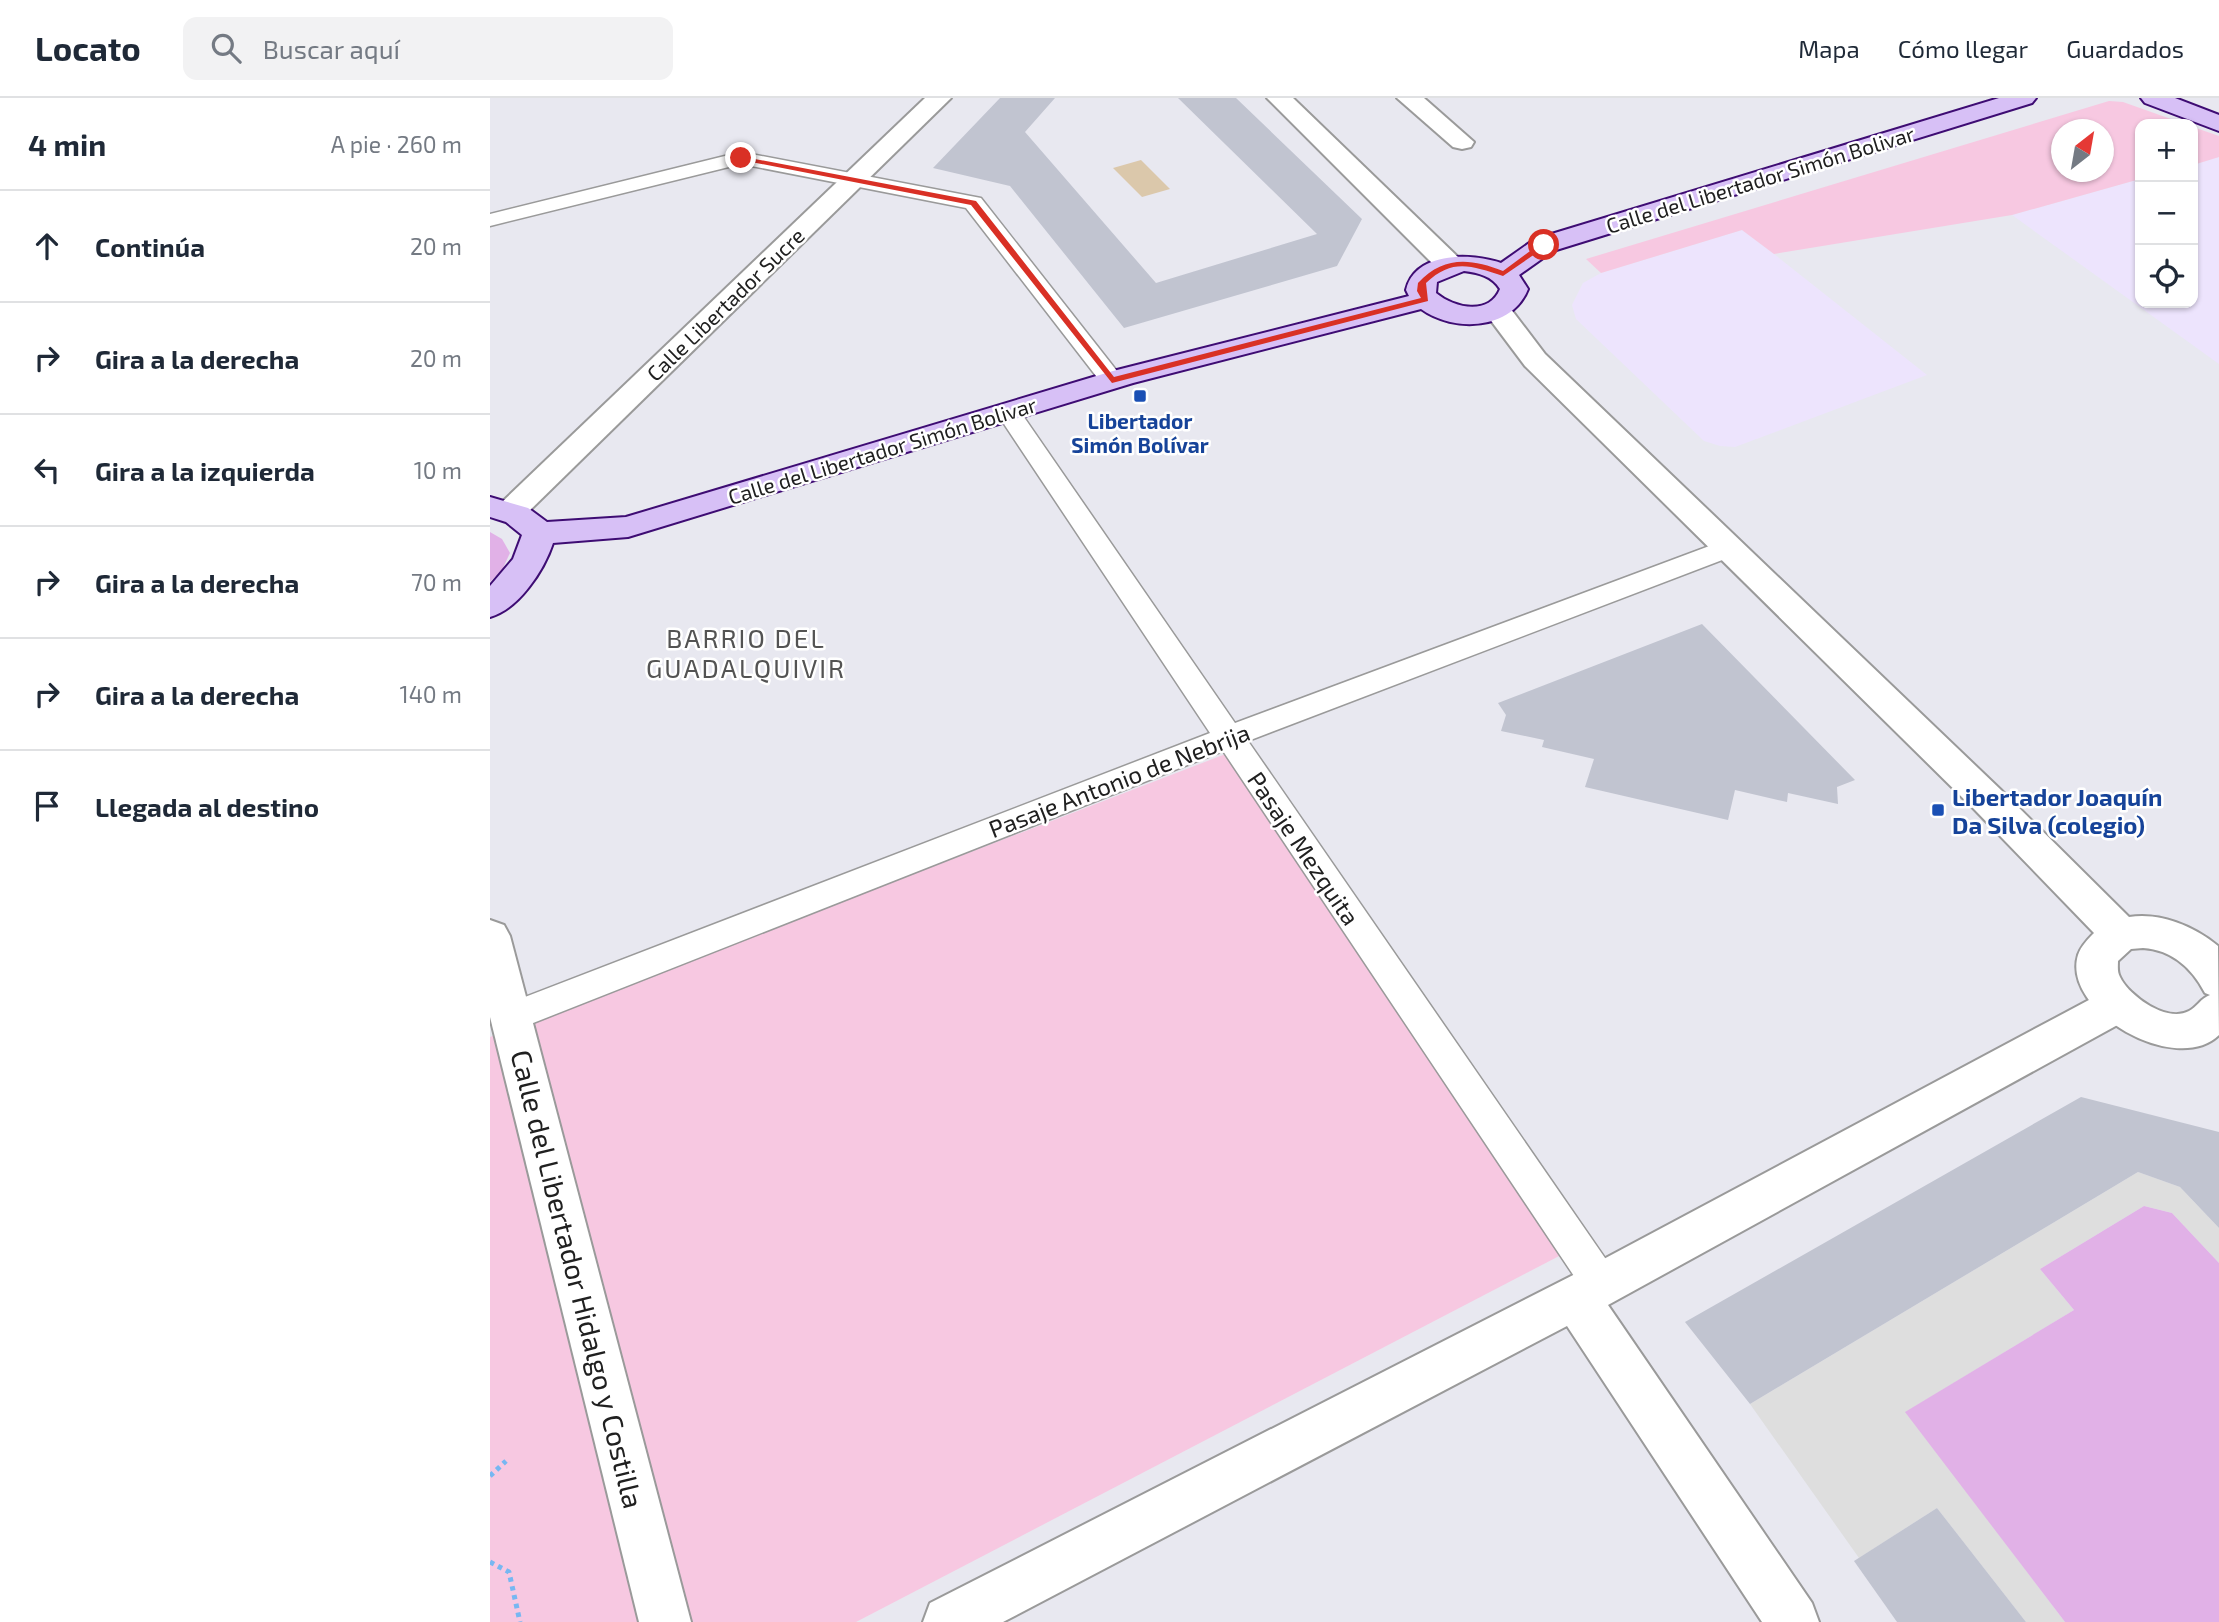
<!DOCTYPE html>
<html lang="es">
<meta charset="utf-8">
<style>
body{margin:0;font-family:"Exo 2",sans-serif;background:#f2f2f3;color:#1f2937}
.controls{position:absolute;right:21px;top:21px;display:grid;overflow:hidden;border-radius:14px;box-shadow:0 2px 5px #0004}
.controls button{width:63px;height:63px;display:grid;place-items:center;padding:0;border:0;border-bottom:2px solid #e0e1e3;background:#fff;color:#1f2937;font:35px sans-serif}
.compass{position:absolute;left:1561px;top:21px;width:63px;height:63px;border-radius:50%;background:#fff;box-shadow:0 2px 5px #0004;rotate:31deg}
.stop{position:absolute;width:21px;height:21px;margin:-16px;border:5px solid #d93025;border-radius:50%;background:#fff}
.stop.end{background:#d93025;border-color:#fff;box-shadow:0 2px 7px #0008}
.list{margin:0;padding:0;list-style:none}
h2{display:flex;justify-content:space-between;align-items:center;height:91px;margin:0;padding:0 28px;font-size:30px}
h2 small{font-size:23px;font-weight:400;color:#747a83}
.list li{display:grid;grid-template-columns:46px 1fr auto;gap:21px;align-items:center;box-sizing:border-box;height:112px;padding:0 28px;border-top:2px solid #e0e1e3}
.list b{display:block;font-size:26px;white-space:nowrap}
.list em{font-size:23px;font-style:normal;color:#747a83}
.icon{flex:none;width:38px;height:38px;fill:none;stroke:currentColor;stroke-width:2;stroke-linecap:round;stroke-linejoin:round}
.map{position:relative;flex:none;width:1729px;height:1524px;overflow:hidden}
header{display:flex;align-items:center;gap:42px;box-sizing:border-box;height:98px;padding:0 35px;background:#fff;border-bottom:2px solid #e0e1e3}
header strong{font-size:33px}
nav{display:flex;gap:38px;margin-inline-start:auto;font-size:24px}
.search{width:490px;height:63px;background:#f2f2f3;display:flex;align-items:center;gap:18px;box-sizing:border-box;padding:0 24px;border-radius:14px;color:#747a83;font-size:26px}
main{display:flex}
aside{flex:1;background:#fff}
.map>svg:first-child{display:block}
</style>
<header>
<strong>Locato</strong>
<div class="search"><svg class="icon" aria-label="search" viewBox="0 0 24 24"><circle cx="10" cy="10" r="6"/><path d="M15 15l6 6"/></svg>Buscar aquí</div>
<nav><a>Mapa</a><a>Cómo llegar</a><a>Guardados</a></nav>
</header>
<main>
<aside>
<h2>4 min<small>A pie · 260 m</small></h2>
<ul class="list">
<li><svg class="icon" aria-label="ahead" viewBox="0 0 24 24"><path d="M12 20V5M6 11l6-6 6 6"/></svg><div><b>Continúa</b></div><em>20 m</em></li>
<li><svg class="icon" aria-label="right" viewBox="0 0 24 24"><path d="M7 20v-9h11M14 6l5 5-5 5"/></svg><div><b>Gira a la derecha</b></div><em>20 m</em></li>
<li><svg class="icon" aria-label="left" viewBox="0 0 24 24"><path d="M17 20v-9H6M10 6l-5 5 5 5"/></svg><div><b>Gira a la izquierda</b></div><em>10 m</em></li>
<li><svg class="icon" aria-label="right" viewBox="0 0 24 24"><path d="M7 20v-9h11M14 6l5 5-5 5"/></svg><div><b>Gira a la derecha</b></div><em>70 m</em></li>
<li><svg class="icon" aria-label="right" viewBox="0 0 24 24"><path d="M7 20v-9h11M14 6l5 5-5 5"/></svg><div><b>Gira a la derecha</b></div><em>140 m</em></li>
<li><svg class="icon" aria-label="arrive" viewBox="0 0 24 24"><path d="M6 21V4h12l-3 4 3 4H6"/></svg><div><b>Llegada al destino</b></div></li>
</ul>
</aside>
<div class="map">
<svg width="1729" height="1524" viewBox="0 0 1729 1524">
<rect width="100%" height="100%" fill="#e8e8f0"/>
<!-- residential -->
<polygon fill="#dedede" points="1648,1074 1690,1089 1729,1130 1729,1165 1682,1115 1654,1108 1550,1171 1584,1212 1416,1314 1575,1524 1536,1524 1447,1410 1369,1460 1260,1306"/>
<!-- education -->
<g fill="#ede4fd">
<polygon points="1729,59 1729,266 1522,117 1650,81 1650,205 1703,205 1703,67"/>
<polygon points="1252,132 1284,156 1437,277 1245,349 1230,348 1214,343 1086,221 1082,207 1093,185 1111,175"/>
</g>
<!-- grass -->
<g fill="#e1b1e7">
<polygon points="0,434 12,441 20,455 12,472 0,484"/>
<polygon points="1654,1108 1682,1115 1729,1165 1729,1524 1575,1524 1415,1314 1584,1212 1550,1171"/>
</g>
<!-- park -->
<g fill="#f7c8e1" fill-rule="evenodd">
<path d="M1619 3 1633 4 1695 26H1650V81L1522 117 1284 156 1252 132 1111 175 1096 161ZM1572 32H1614V74H1572Z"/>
<polygon points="1703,29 1729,38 1729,59 1703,67"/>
<polygon points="759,647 1098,1143 366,1524 0,1524 0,939"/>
</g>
<!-- water -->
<polygon fill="#dbc8ab" points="651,62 680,91 652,99 623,70"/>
<!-- building -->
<g fill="#c1c4d0">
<polygon points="510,0 565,0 535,34 666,185 827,136 688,0 746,0 872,121 847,168 634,230 520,88 443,70"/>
<polygon points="1212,526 1365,682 1347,689 1348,706 1298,695 1297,704 1245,692 1238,722 1095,689 1104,661 1052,649 1054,642 1011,633 1016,617 1008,605"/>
<polygon points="1591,999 1729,1034 1729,1130 1690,1089 1648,1074 1260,1306 1195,1224"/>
<polygon points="1447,1410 1536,1524 1407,1524 1364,1463"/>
</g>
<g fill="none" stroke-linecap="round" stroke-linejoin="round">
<!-- pedestrian casing -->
<g stroke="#9a9a9a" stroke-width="3">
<g id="pedestrian">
<polygon points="251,54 491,100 634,282 631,287 622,289 613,287 476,110 251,66 0,128 0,116"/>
<polygon points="518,307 527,309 745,625 1230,444 1239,441 1248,444 1252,450 1248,456 758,643 1124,1173 1130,1186 1124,1199 1111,1204 1098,1199 733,653 33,929 21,933 9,929 4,919 9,909 720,635 506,314 509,309"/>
</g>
</g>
<!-- minor casing -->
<g stroke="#9a9a9a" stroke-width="4">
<g id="minor">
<polygon points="907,0 934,0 984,44 981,49 972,51 963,49"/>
<polygon points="0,822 14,827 20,838 201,1524 149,1524 0,919"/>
<polygon points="1627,890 1642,895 1648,907 1642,919 1118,1207 1322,1505 1329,1524 1272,1524 1077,1228 513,1524 433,1524 440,1505 1095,1171 1612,895"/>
</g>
</g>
<!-- tertiary casing -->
<g stroke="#9a9a9a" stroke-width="4">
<g id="tertiary">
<polygon points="435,0 461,0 32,420 21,423 10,420 5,413 10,406"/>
<polygon points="777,0 803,0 970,161 974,167 970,173 960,175 950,173"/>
<path d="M1007 204 1017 206 1055 256 1511 692 1639 819C1670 814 1704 828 1728 848L1729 937C1686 979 1571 913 1588 857 1591 848 1598 841 1604 835L1485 712 1035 268 993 212 997 206ZM1653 850C1682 852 1702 870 1715 895L1720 897C1711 900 1707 909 1699 913 1677 925 1639 898 1630 879 1627 874 1628 868 1628 863L1641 851Z"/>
</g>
</g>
<!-- secondary casing -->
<g stroke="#3e0c73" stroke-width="4">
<g id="secondary">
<path d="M1509 0H1546L1542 5 1063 153 1029 177 1038 191C1022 232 964 235 931 211L643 285 138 439 63 445C54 472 29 511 0 519V488L23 461 32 437 16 424 0 419V399L38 410 57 424 136 419 623 273 919 198 916 192C925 153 982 155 1011 165L1045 141ZM974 173C989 175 1002 178 1010 191 999 218 964 210 946 195L947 184Z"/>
<polygon points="1651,0 1685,0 1729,17 1729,33 1655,5"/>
</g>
</g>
<!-- path -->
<g stroke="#77b7f2" stroke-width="5" stroke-dasharray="4.5 4.5" stroke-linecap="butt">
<polyline points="0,1378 16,1363"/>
<polyline points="0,1464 19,1474 30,1524"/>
</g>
<!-- pedestrian -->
<use href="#pedestrian" fill="#fff" fill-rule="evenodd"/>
<!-- minor -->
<use href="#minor" fill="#fff" fill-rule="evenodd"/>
<!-- tertiary -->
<use href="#tertiary" fill="#fff" fill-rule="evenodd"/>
<!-- secondary -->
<use href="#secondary" fill="#d7c0f6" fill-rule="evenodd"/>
</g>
<!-- route -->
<path fill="#d93025" d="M249 58 486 103 624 279 931 200 927 193 928 185C953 158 980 160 1013 173L1051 145 1058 147 1013 178C981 168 963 160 936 185L938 203 622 285 481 107 251 62Z"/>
<!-- markers -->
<g fill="#1a4fb4" stroke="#fff" stroke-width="2.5">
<rect x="643" y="291" width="14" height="14" rx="3.5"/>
<rect x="1441" y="705" width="14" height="14" rx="3.5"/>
</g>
<g text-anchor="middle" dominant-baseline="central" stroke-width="5" stroke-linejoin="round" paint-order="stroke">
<!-- far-street labels -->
<g font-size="21" fill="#202020" stroke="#fff">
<text transform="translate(1270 81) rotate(-17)">Calle del Libertador Simón Bolivar</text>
<text transform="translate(235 206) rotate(-44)">Calle Libertador Sucre</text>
<text transform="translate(392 352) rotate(-17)">Calle del Libertador Simón Bolivar</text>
</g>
<!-- far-transit labels -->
<g font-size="21" font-weight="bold" fill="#164399" stroke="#fff">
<text x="650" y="322">Libertador<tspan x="650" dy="24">Simón Bolívar</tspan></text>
</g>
<!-- street labels -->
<g font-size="24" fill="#202020" stroke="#fff">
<text transform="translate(629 682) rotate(-21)">Pasaje Antonio de Nebrija</text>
<text transform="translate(814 750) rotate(56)">Pasaje Mezquita</text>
</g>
<!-- transit labels -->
<g font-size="24" font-weight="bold" fill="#164399" stroke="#fff" text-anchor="start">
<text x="1462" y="698">Libertador Joaquín<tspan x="1462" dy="28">Da Silva (colegio)</tspan></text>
</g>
<!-- neighbourhood labels -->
<g font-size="26" letter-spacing="2" fill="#535353" stroke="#fff">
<text x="256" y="539">BARRIO DEL<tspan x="256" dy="30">GUADALQUIVIR</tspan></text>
</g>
<!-- near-street labels -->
<g font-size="28" fill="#202020" stroke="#fff">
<text transform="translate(88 1181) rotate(76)">Calle del Libertador Hidalgo y Costilla</text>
</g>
</g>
</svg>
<div class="controls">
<button>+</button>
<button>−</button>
<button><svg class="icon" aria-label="locate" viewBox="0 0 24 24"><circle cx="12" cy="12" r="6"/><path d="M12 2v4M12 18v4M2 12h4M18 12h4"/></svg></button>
</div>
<svg class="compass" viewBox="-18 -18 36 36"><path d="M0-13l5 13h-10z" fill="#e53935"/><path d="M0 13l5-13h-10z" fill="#747a83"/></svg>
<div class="stop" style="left:1054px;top:147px"></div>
<div class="stop end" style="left:251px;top:60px"></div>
</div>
</main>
